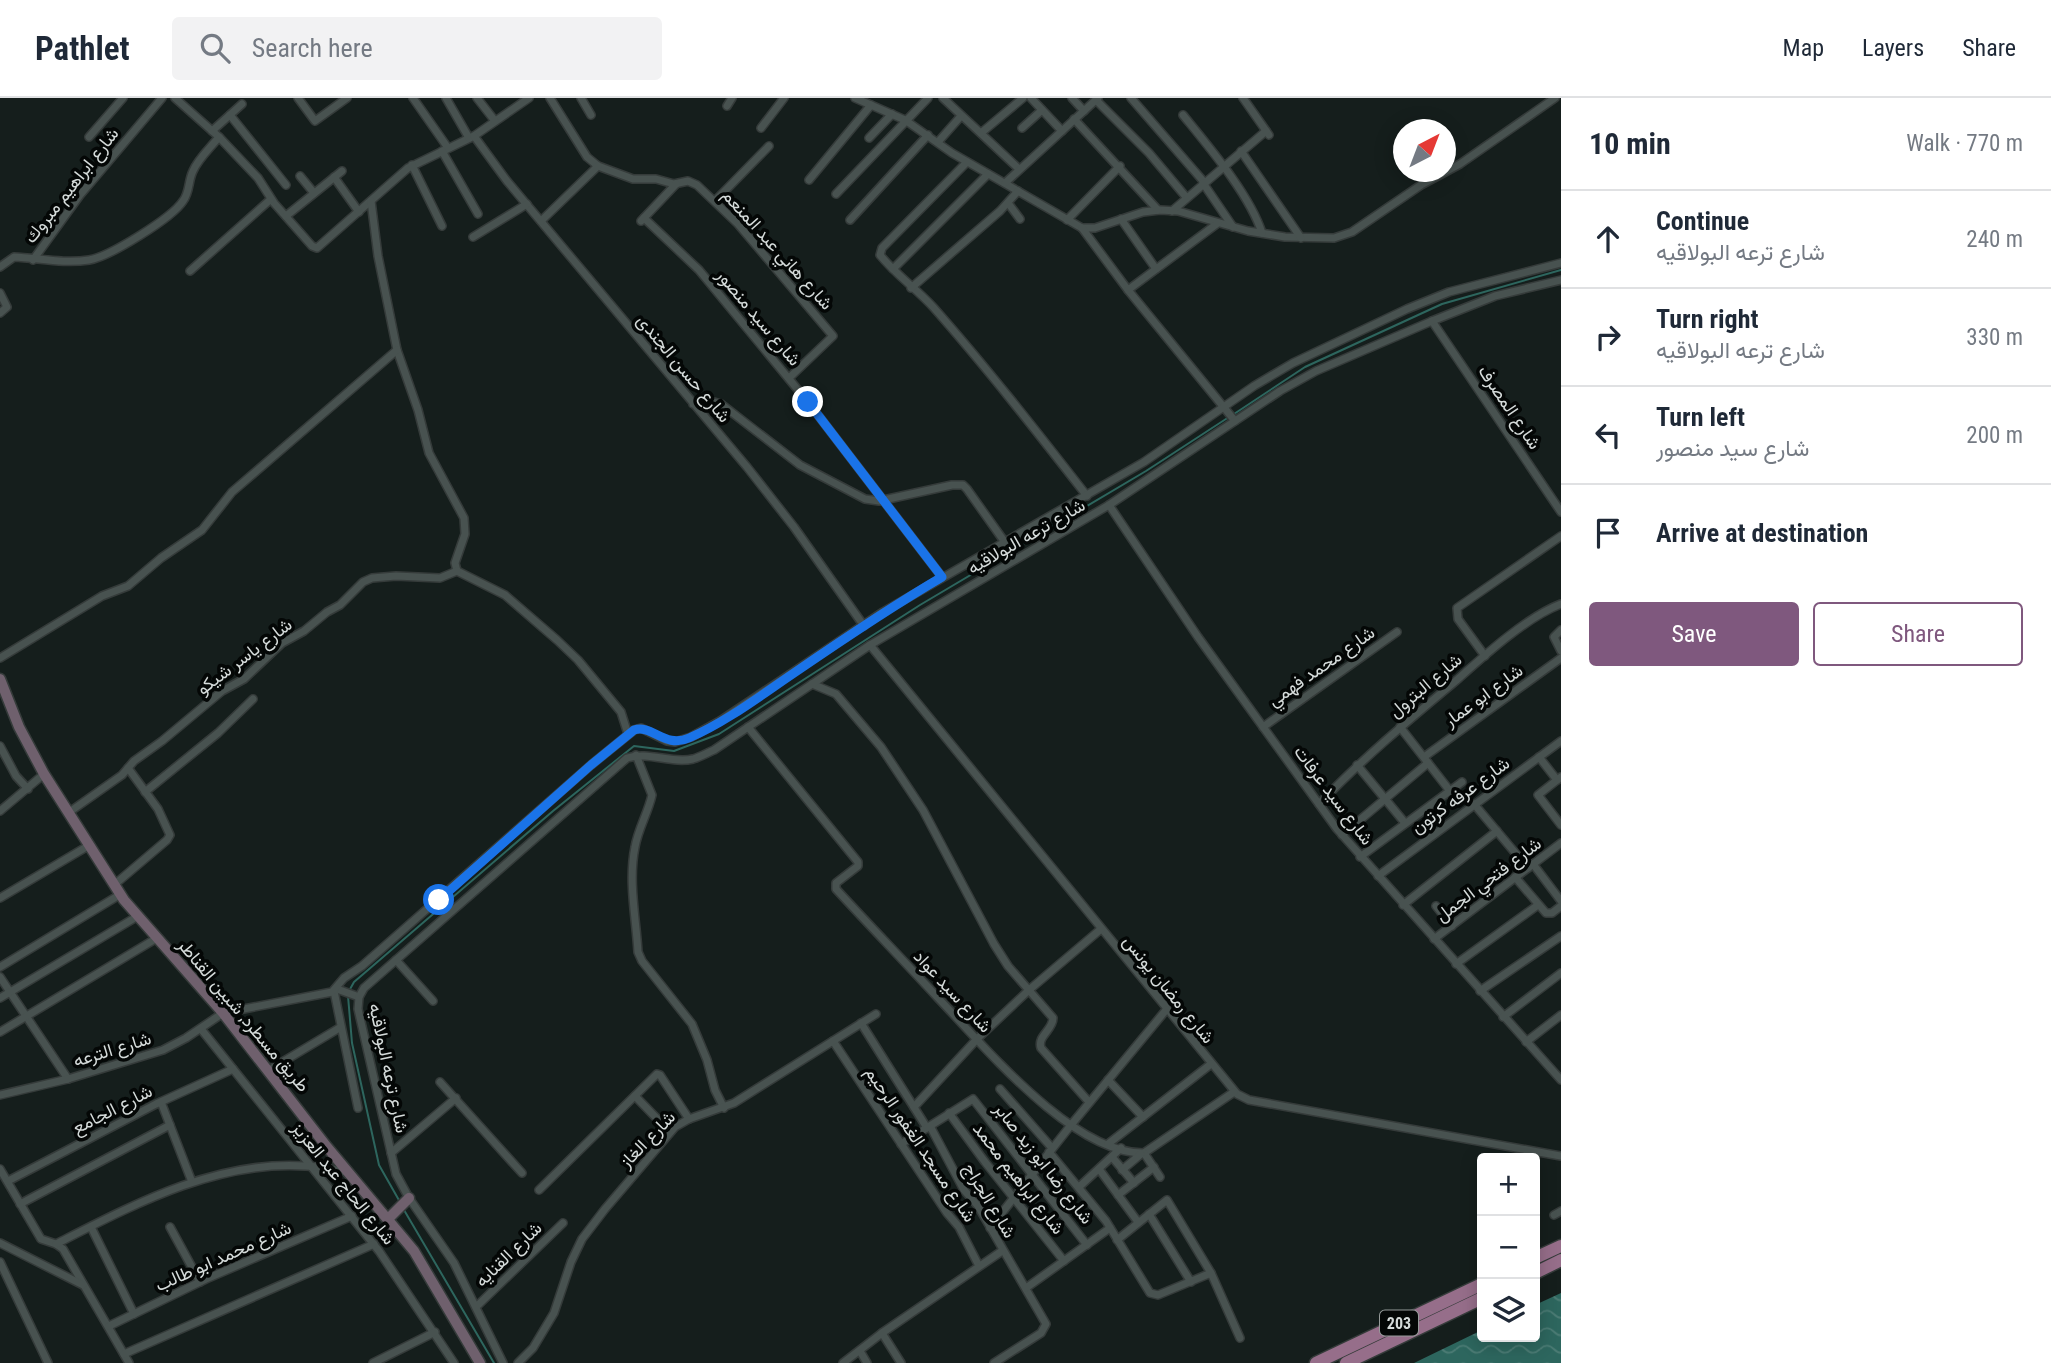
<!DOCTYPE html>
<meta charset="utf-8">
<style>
body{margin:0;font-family:"Roboto Condensed",Vazirmatn,sans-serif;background:#f2f2f3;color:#1f2937}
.controls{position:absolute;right:21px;bottom:21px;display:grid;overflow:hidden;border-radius:7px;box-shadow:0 4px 18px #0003}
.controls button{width:63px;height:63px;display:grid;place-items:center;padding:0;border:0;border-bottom:2px solid #e0e1e3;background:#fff;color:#1f2937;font:35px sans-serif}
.compass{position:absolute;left:1393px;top:21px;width:63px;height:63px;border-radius:50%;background:#fff;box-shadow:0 4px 18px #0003;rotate:42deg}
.stop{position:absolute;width:21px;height:21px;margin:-16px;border:5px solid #1a73e8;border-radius:50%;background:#fff}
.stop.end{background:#1a73e8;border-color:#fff;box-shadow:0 2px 7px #0008}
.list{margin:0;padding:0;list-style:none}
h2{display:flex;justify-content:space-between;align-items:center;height:91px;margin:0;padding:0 28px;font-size:30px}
h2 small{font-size:23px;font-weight:400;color:#747a83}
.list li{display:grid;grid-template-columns:46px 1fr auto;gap:21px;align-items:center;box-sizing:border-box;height:98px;padding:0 28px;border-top:2px solid #e0e1e3}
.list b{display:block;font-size:26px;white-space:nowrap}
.list p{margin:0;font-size:23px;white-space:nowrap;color:#747a83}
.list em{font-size:23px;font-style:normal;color:#747a83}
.actions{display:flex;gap:14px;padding:21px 28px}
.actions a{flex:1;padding:16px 0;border:2px solid #7f587e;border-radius:7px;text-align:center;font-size:24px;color:#7f587e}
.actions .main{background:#7f587e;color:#fff}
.icon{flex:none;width:38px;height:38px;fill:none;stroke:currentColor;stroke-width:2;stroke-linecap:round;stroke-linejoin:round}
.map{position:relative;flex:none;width:1561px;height:1265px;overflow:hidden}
header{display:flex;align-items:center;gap:42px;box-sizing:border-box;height:98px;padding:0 35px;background:#fff;border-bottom:2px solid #e0e1e3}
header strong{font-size:33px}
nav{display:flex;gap:38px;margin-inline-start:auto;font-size:24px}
.search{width:490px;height:63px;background:#f2f2f3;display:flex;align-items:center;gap:18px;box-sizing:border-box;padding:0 24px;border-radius:7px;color:#747a83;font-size:26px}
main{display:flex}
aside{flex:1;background:#fff}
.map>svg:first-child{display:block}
</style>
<header>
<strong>Pathlet</strong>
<div class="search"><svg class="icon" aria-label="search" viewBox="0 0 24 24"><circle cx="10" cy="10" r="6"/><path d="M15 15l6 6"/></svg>Search here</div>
<nav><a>Map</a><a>Layers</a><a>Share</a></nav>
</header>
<main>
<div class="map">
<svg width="1561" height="1265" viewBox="0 0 1561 1265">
<defs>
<pattern id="water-waves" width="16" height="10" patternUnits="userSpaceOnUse" patternTransform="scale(1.75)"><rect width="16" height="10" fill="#2d665e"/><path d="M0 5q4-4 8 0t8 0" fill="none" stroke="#4b7b74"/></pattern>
</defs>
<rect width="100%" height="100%" fill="#151e1c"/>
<!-- water -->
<polygon fill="url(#water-waves)" points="1561,1195 1561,1265 1414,1265 1482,1232 1482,1239 1535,1239 1535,1207"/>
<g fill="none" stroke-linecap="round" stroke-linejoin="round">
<!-- stream -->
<g stroke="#2d665e" stroke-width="2">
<polyline points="1234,316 1305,269 1442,206 1561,172"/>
<polyline points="349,893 354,884 553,713 634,648 674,653 719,636 920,507 1146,373 1229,319"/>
<polyline points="348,898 352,945 379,1067 400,1104"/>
<polyline points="404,1112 494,1265"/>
</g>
<!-- minor casing -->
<g stroke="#353b3a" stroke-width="10">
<g id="minor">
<polyline points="175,0 219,39 258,80 274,105 312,148 317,150 408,70 474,38 529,0"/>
<polyline points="298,0 315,23 347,0"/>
<polyline points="413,0 448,50"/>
<polyline points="446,0 469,40"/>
<polyline points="477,0 495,23"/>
<polyline points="550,0 587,59 598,68 633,81 656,81 674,86 688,83 697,87 738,126 833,238 789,280"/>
<polyline points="581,0 591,17"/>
<polyline points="855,0 905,22 952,55 1082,130 1095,130 1143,114 1160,112 1178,113 1248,133 1285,139 1334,140 1352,134 1421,87 1460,66 1555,0"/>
<polyline points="943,0 1019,71"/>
<polyline points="1031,0 1062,33"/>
<polyline points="1072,0 1084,13"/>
<polyline points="1131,0 1204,84"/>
<polyline points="1243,0 1269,37"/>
<polyline points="1096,2 1149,55 1186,99"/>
<polyline points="727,8 732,0"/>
<polyline points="230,17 286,87"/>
<path d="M1183 17C1209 49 1250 97 1262 135"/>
<polyline points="1074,21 1158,112"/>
<polyline points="761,30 784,0"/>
<polyline points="1022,30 1042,12"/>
<polyline points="212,33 242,6"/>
<polyline points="981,35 1023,0"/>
<polyline points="474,38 507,83 747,369 794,429 864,528"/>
<polyline points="89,39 123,0"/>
<polyline points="869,40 892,16"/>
<polyline points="938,44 961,18"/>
<polyline points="442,53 478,116"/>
<polyline points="1241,53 1301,140"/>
<path d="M967 64 882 150 880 157C896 177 917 191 934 210 987 270 1037 334 1087 398"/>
<polyline points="412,67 442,128"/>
<polyline points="1418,74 1424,85"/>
<polyline points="300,78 314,95"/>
<polyline points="334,79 359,114"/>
<polyline points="809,82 871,7"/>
<polyline points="1005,85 1098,0"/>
<polyline points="1203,85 1233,129"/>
<polyline points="836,96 928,0"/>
<polyline points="371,103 378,158 397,252 418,312 429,355 464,420 465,436 455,465 457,473"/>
<polyline points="715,103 769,48"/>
<polyline points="1008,105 1020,121"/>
<polyline points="1172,113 1266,33"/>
<polyline points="286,118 342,73"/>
<polyline points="644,120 699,172 808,304 942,479"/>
<polyline points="1121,121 1156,171"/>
<polyline points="850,122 928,37"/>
<polyline points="1067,122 1120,68"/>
<polyline points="541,123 598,68"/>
<polyline points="641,123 676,86"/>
<polyline points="1082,130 1128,192 1235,323"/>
<polyline points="473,139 527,106"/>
<polyline points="33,162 80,97 162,0"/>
<path d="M0 169 14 159C38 160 64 166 89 162 109 159 172 120 183 103 190 94 188 83 193 73 198 61 210 50 219 39"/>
<polyline points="893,171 988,76"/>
<polyline points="190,173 271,101"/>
<polyline points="911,190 1000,113 1018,93"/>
<polyline points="1128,192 1218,125"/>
<polyline points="0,195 7,209 0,215"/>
<polyline points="1432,223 1561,414"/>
<polyline points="693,306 714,304 721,306 800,367 865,401 879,403 952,387 963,387 967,391 1004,443"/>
<polyline points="1109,407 1198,539 1337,731 1561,982"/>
<polyline points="457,473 505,497 557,542 578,562 621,614 628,636"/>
<polyline points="1561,532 1554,539 1561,553"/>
<polyline points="870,547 1237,996 1249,1002 1561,1058"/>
<polyline points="1485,558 1458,521 1457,510 1561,438"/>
<polyline points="0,560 102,498 128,488 161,460 202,432 232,394 397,252"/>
<path d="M812 586 836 596 881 649 923 712 994 846 1008 868 1053 920C1053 932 1037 938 1041 950L1089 1004"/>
<path d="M748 629 858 764V768L836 785V791C870 828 905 864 939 901 985 949 1073 1056 1144 1055L1234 994"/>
<polyline points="1263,629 1397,534"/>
<polyline points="1400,629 1450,693"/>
<polyline points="0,648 16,678 28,691"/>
<path d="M636 657 652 697C648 715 638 731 635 749 628 783 636 820 638 854L642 863 692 926 707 962 715 992 724 1010"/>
<polyline points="1424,659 1561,560"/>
<polyline points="1539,659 1557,682"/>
<polyline points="1357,667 1405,725"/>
<polyline points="1561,679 1538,697 1561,727"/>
<polyline points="145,694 218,635 253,601"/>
<path d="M1319 706C1363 660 1410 621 1458 581 1486 556 1527 519 1561 506"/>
<polyline points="1474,706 1528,770"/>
<polyline points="0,713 44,676"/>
<polyline points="68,715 122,677 134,663 162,643 222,593 244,581 282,545 304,533 327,514 340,507 363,484 372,480 396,478 440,480 457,473"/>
<polyline points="1342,737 1428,665"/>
<polyline points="1360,759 1462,684"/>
<polyline points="1533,766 1561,803"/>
<polyline points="1378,778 1561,643"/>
<polyline points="1515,779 1546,815 1552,815 1561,808"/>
<polyline points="114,787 167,742 170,737 158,711 128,670"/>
<polyline points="0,800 88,748"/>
<polyline points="1403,807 1497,733"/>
<polyline points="1436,808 1452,828"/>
<polyline points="1434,841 1561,745"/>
<polyline points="396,862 433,903"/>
<polyline points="1456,866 1538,807"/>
<polyline points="0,869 121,796"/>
<polyline points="0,879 68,981"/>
<polyline points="337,891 359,899"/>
<polyline points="334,893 358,1010"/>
<polyline points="1480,893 1561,838"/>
<polyline points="0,900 138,818"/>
<polyline points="1503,919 1561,875"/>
<polyline points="861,925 927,1030"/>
<polyline points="201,931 379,1153 454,1265"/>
<polyline points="0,934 157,840"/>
<polyline points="833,943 947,1115 959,1129 979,1168"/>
<polyline points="1526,944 1561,917"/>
<polyline points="269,972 341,929"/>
<polyline points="1108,982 1143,1019"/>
<polyline points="440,984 522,1075"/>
<polyline points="1000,991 1052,1050"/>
<polyline points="0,997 68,981 163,952 186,940 223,915 332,894 344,880 362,868 591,667 634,632 641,630 667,643 675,644 691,639 720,623 883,514 1144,364 1254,288 1293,265 1407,211 1449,194 1561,165"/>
<polyline points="635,998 670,1034"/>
<polyline points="161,1004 192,1084"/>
<polyline points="914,1009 977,941 1029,892 1101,831"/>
<polyline points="949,1015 985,1064 1064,1163"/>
<polyline points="930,1028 964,1092 978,1108 1046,1226 1041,1235 994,1265"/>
<polyline points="901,1046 973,1001 1087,1147"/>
<polyline points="1108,1046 1211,966"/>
<polyline points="1049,1054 1106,1123 1150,1195 1158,1197 1211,1175"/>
<polyline points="391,1055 456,1000"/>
<polyline points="1144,1055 1160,1079"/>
<polyline points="1112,1059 1134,1085"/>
<polyline points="0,1071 41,1141 56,1146 63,1151 129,1265"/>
<polyline points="1099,1071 1138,1124"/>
<polyline points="1122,1072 1141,1056"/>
<polyline points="8,1083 156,1006 233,971"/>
<polyline points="1079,1089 1121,1050"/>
<polyline points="539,1092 657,976 660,977 689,1021"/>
<polyline points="1118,1097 1154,1069"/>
<polyline points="20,1106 170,1027"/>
<polyline points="1149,1116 1191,1184"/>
<polyline points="1554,1117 1561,1113"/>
<polyline points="91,1129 134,1216"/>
<polyline points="170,1129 200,1184"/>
<polyline points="990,1130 1071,1027 1166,912"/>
<polyline points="1117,1142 1167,1102 1211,1175 1240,1240"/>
<polyline points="0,1145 83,1187"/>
<path d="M56 1146C133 1107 216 1062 305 1068 319 1068 334 1072 348 1074"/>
<polyline points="0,1164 48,1265"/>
<polyline points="1026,1190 1110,1130"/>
<polyline points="476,1209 563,1125"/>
<polyline points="109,1228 206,1181 352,1118"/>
<polyline points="882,1235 901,1265"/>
<polyline points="860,1253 867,1265"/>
<polyline points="124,1256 374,1146"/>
<polyline points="373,1265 435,1234"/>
<path d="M503 1265 454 1165 409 1100 396 1076 358 911 359 899 364 890 627 660C649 653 671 666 693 661 700 659 707 655 714 652L870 547 1109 407 1280 293 1316 273 1432 223 1495 198 1561 182"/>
<polyline points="518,1265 533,1250 554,1215 571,1164 582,1141 605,1111 675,1029 689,1021 734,1005 876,916"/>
<polyline points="843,1265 882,1235 1002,1153"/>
</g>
</g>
<!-- secondary casing -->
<g stroke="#353b3a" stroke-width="13">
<g id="secondary">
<polyline points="0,581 19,629 44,676 124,802 223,915 327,1049 414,1153 480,1265"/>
<polyline points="388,1121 409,1100"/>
</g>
</g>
<!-- primary casing -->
<g stroke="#353b3a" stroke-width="15">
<g id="primary">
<polyline points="1535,1160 1561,1148"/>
<polyline points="1535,1175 1561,1162"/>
<polyline points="1316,1265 1482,1186"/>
<polyline points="1346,1265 1482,1200"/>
</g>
</g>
<!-- minor -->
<use href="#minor" stroke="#485250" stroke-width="7"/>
<!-- secondary -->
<use href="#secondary" stroke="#6f606d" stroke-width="10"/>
<!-- primary -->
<use href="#primary" stroke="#966e8a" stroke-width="12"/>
</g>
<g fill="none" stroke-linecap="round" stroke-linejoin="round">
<!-- route -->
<path stroke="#1a73e8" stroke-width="9" d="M439 802 591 667 634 632C652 626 665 651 689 640 726 624 760 598 794 575 842 542 891 509 942 479L808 304"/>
</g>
<g text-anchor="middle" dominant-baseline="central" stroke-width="7" stroke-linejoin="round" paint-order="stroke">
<!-- shield labels -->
<rect fill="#040706" stroke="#969b9a" stroke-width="2" x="1380" y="1212.5" width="38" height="25" rx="5"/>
<g font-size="16" font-weight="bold" fill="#d5dbda">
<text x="1399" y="1225">203</text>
</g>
<!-- street labels -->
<g font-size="18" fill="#d5dbda" stroke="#040706">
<text transform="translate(71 87) rotate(-52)">شارع ابراهيم مبروك</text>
<text transform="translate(778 151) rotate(48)">شارع هاني عبد المنعم</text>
<text transform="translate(759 219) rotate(50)">شارع سيد منصور</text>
<text transform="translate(684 270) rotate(50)">شارع حسن الجندى</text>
<text transform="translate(1510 309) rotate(56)">شارع المصرف</text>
<text transform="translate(1026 438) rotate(-30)">شارع ترعه البولاقيه</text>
<text transform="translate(244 558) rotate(-37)">شارع ياسر شيكو</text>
<text transform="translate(1321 568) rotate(-35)">شارع محمد فهمي</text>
<text transform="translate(1425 587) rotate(-40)">شارع البترول</text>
<text transform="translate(1483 597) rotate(-36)">شارع ابو عمار</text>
<text transform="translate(1334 697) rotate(53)">شارع سيد عرفات</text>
<text transform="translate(1460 697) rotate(-36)">شارع عرفه كرتون</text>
<text transform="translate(1488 781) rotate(-37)">شارع فتحي الجمل</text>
<text transform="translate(1169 891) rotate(51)">شارع رمضان يونس</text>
<text transform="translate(953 893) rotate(47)">شارع سيد عواد</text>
<text transform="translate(244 917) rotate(50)">طريق مسطرد, شبين القناطر</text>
<text transform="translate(112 951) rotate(-17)">شارع الترعه</text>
<text transform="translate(389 970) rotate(78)">شارع ترعه البولاقيه</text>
<text transform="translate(112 1011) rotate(-27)">شارع الجامع</text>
<text transform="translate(647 1041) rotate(-46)">شارع الغاز</text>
<text transform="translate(921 1046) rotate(56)">شارع مسجد الغفور الرحيم</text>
<text transform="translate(1044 1065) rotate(52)">شارع رضا ابو زيد صابر</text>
<text transform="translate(1019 1080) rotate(52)">شارع ابراهيم محمد</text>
<text transform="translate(344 1085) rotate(51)">شارع الحاج عبد العزيز</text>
<text transform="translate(990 1102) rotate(59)">شارع الجراج</text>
<text transform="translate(508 1156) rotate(-44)">شارع القنايه</text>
<text transform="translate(223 1158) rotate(-24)">شارع محمد ابو طالب</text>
</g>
</g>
</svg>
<div class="controls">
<button>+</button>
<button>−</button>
<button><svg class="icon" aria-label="layers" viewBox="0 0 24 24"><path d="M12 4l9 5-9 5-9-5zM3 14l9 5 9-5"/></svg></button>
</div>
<svg class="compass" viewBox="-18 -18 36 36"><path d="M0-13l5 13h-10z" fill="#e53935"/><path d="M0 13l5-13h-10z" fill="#747a83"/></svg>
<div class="stop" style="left:439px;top:802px"></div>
<div class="stop end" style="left:808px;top:304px"></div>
</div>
<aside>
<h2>10 min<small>Walk · 770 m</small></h2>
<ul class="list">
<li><svg class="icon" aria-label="ahead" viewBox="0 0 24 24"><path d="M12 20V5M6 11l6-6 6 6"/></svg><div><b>Continue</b><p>شارع ترعه البولاقيه</p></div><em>240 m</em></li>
<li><svg class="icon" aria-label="right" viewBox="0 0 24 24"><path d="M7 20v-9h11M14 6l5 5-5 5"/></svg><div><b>Turn right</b><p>شارع ترعه البولاقيه</p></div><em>330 m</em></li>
<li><svg class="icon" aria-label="left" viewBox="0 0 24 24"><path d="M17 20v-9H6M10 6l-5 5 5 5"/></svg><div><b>Turn left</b><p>شارع سيد منصور</p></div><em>200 m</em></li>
<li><svg class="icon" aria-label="arrive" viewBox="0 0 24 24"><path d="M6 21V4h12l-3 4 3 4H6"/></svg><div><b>Arrive at destination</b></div></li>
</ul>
<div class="actions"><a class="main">Save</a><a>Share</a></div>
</aside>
</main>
